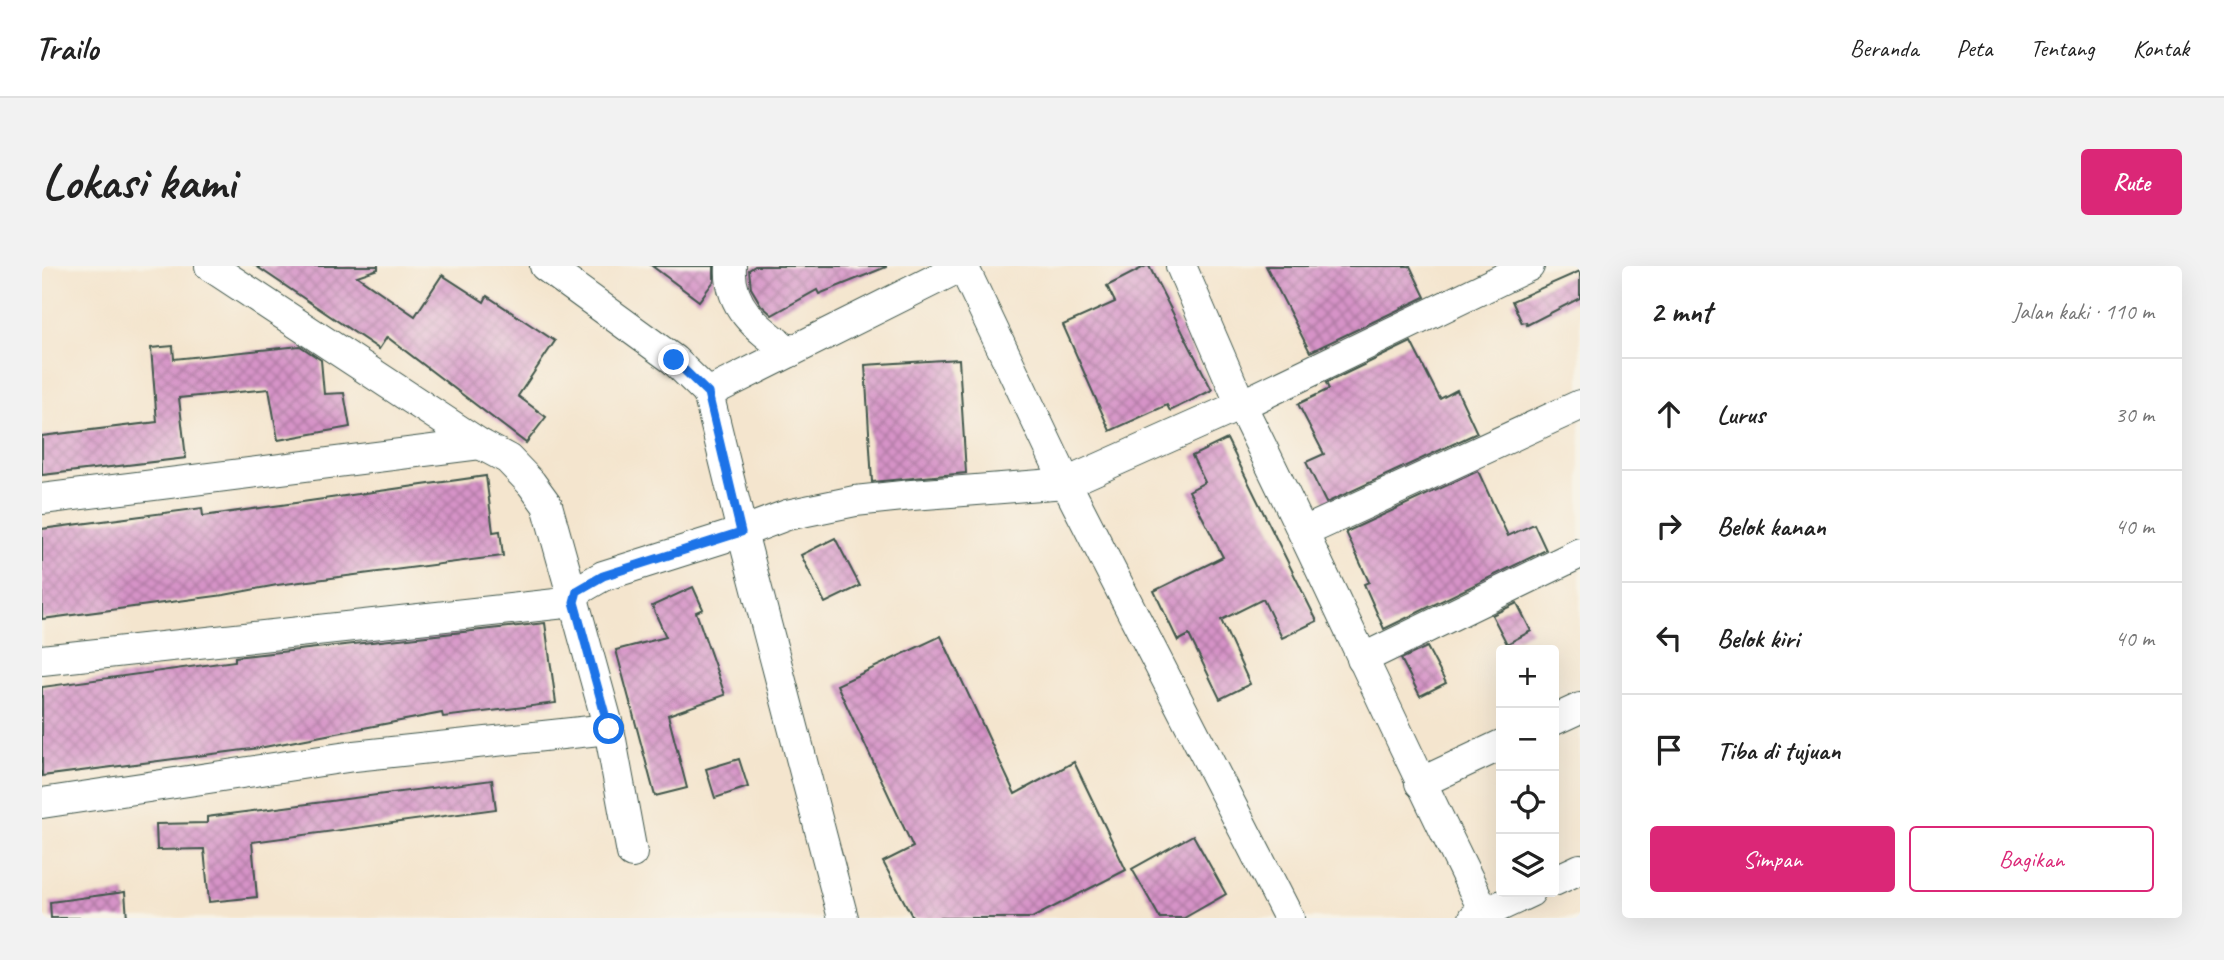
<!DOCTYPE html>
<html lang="id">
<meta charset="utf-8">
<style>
body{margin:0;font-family:Caveat,sans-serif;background:#f2f2f2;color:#222}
.controls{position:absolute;right:21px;bottom:21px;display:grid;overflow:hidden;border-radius:7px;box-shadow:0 7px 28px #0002}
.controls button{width:63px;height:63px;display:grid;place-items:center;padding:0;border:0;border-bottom:2px solid #e0e0e0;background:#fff;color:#222;font:35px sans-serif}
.stop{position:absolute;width:21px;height:21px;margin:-16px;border:5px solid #1a73e8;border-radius:50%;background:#fff}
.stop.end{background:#1a73e8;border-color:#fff;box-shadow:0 2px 7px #0008}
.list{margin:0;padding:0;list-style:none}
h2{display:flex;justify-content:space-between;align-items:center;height:91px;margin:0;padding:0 28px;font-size:30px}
h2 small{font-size:23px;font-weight:400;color:#767676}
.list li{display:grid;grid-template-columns:46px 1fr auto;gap:21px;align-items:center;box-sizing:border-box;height:112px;padding:0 28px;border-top:2px solid #e0e0e0}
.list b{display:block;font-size:26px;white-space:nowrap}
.list em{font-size:23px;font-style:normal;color:#767676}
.actions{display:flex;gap:14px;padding:21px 28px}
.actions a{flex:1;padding:16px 0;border:2px solid #db2777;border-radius:7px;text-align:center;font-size:24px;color:#db2777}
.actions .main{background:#db2777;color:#fff}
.icon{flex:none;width:38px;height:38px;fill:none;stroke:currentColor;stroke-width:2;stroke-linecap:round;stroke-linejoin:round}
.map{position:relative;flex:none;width:1538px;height:652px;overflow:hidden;border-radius:7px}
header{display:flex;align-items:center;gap:42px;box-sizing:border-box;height:98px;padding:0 35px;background:#fff;border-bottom:2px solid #e0e0e0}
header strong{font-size:33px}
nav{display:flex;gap:38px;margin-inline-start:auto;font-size:24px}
.intro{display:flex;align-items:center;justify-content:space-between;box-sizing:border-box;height:168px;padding:0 42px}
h1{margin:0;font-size:49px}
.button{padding:18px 32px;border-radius:7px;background:#db2777;color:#fff;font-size:24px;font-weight:700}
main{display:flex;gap:42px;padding:0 42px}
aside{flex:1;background:#fff;border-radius:7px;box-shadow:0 7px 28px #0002}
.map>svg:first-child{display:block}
</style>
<header>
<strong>Trailo</strong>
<nav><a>Beranda</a><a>Peta</a><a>Tentang</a><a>Kontak</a></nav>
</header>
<div class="intro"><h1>Lokasi kami</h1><a class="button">Rute</a></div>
<main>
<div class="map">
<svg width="1538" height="652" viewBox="0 0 1538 652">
<defs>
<pattern id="building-cross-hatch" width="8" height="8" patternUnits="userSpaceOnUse" patternTransform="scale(1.75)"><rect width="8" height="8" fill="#d693c7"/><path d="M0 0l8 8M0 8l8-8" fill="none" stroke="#ad79a2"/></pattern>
</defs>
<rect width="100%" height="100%" fill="#f7f3e8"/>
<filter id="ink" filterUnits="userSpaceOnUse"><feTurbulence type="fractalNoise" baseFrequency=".0143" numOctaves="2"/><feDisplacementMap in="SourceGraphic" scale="14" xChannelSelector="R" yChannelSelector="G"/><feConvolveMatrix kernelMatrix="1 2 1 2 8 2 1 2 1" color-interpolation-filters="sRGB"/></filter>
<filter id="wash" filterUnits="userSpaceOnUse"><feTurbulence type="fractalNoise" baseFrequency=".00686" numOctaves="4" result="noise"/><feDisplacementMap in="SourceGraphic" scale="28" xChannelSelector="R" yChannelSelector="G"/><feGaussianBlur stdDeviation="1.57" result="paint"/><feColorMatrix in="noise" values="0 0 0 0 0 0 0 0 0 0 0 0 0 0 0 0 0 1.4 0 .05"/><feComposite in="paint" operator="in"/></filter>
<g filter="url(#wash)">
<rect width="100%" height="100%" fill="#f4e5ce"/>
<g id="blocks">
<!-- building -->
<g fill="url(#building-cross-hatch)">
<polygon points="214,0 336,0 336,3 315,10 373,50 400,9 442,36 445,30 513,75 476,130 504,151 484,177 345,71 337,83"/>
<polygon points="610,0 672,0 672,15 657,35"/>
<polygon points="713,0 844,0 844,1 777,28 775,24 730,49 719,39 709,22 707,4"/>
<polygon points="1104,0 1107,0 1170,124 1128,145 1125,139 1068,165 1021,59 1073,36 1065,20"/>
<polygon points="1224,0 1368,0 1383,31 1268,86"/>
<polygon points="1538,5 1538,32 1485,59 1484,56 1480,57 1470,35"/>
<polygon points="1369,76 1398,133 1415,124 1435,167 1284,237 1264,196 1282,188 1256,138 1287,123 1284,117"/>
<polygon points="131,80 132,93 258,80 279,94 282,128 302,127 308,161 236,174 227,123 137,132 144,192 0,209 0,170 115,156 109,82"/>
<polygon points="917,93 924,207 830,216 823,99"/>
<polygon points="1185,173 1275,355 1240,372 1221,333 1179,354 1208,418 1178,433 1147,369 1136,375 1112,325 1181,291 1147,225 1163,216 1150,190"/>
<polygon points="1436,205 1466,270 1492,258 1504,284 1342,363 1322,318 1327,316 1304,266"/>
<polygon points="444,210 451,266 458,265 461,290 235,319 182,329 0,353 0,263 160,242 161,250"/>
<polygon points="793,272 818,320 783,337 759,289"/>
<polygon points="651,321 661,343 654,346 683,429 626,449 645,522 613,530 574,384 624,371 610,340"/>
<polygon points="1475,337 1489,365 1465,378 1450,349"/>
<polygon points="503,357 514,437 401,451 400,447 217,482 0,510 0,421 193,395 193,391"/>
<polygon points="899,370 973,528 1032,496 1084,604 990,652 871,652 841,596 871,581 795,419"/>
<polygon points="1385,381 1404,417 1378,430 1359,393"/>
<polygon points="697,493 706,521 673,532 664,503"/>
<polygon points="450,514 454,543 210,576 215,631 167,636 162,583 115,584 114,558 165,557 165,551"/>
<polygon points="1151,569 1184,628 1142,652 1118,652 1090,603"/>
<polygon points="83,626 85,652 9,652 8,636"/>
</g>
</g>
</g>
<g filter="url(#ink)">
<use href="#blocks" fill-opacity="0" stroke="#3f564b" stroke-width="2"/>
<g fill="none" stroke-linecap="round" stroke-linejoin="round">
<!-- minor casing -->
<g stroke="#3f564b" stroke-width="32">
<g id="minor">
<polyline points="503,0 632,94 666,127 920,0"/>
<path d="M689 0C686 42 717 63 748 86"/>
<polyline points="921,0 1024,217 1247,652"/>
<polyline points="1139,0 1199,139 1487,0"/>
<polyline points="0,233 438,178"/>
<polyline points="1262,266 1538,139"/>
<polyline points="1320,393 1538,287"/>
<polyline points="0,394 532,336 505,239 489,217 466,193 438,178 168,0"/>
<polyline points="1512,454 1538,442"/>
<polyline points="1378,517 1459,479"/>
<polyline points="0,537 312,490 567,463"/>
<polyline points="590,587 567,463 532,336 535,325 561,310 700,266 666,127"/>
<polyline points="1512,615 1538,603"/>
<path d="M801 652 700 266 745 249 813 235 870 229 1024 217 1199 139C1283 307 1359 479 1443 647L1432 652"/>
<polyline points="1448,652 1443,647 1488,626"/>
</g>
</g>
<!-- minor -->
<use href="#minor" stroke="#fff" stroke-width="30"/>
</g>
</g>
<g fill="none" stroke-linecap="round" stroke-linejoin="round" filter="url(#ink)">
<!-- route -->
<polyline stroke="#1a73e8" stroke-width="9" points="567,463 532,336 535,325 561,310 699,266 666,127 632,94"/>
</g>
</svg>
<div class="controls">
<button>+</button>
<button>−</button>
<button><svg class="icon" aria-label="locate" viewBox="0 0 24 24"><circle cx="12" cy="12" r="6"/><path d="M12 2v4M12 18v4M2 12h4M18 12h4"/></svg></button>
<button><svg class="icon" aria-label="layers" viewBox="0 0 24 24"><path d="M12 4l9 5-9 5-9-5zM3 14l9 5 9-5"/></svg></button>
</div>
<div class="stop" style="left:567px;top:463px"></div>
<div class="stop end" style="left:632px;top:94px"></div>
</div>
<aside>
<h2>2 mnt<small>Jalan kaki · 110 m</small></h2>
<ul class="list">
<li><svg class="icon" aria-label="ahead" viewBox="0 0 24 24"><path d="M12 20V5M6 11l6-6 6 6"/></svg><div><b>Lurus</b></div><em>30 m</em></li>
<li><svg class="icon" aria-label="right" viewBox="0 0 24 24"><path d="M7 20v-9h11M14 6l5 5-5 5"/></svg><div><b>Belok kanan</b></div><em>40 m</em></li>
<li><svg class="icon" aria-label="left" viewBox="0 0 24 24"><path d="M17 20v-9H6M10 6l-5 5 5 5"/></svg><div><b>Belok kiri</b></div><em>40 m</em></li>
<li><svg class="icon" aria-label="arrive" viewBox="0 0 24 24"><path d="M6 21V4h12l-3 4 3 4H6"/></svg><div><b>Tiba di tujuan</b></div></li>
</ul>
<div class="actions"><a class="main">Simpan</a><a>Bagikan</a></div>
</aside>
</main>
